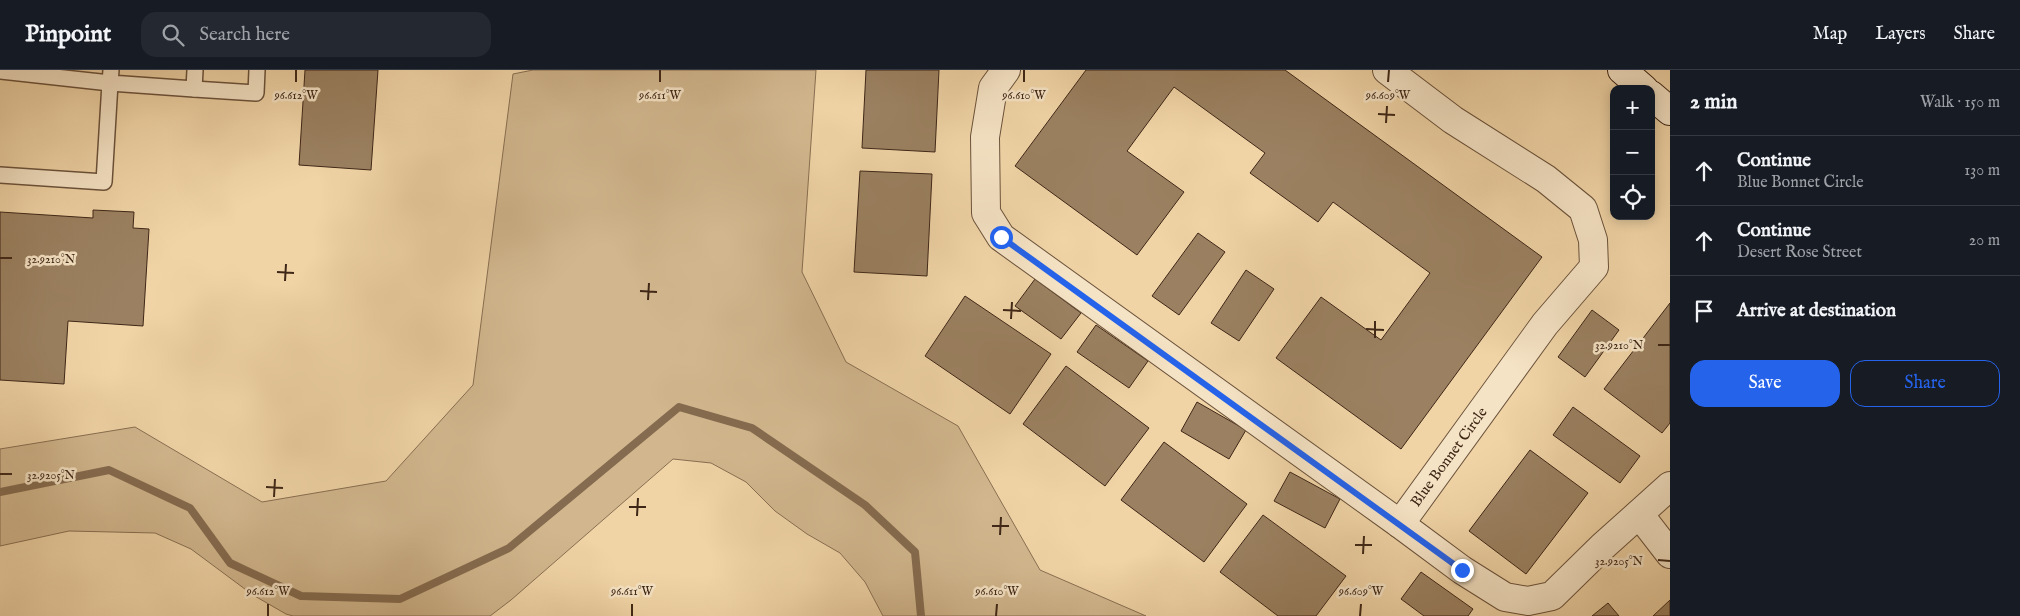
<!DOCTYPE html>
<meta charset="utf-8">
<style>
body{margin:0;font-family:"IM FELL English",serif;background:#242831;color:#f1f3f6}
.controls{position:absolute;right:15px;top:15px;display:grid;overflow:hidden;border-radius:10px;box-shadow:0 2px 12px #0003}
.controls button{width:45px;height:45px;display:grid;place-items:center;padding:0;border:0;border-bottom:1px solid #363941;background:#171b24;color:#f1f3f6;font:25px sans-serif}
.stop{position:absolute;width:15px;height:15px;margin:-11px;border:4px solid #2563eb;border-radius:50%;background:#fff}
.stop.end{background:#2563eb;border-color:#fff;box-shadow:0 1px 5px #0008}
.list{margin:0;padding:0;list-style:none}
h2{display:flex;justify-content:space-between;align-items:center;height:65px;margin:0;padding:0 20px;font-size:21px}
h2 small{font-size:16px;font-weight:400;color:#9ea1a6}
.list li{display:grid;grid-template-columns:32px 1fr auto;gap:15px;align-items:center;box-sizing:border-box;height:70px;padding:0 20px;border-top:1px solid #363941}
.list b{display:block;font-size:19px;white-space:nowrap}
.list p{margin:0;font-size:16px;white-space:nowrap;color:#9ea1a6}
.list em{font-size:16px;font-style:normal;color:#9ea1a6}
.actions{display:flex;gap:10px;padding:15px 20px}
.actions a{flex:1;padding:11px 0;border:1px solid #2563eb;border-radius:15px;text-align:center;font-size:18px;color:#2563eb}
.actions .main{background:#2563eb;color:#fff}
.icon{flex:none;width:28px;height:28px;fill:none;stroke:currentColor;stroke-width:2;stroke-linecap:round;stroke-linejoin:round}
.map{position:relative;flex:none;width:1670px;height:546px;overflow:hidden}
header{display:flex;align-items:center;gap:30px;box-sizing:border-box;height:70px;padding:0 25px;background:#171b24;border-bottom:1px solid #363941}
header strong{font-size:24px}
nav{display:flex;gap:28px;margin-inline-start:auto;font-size:18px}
.search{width:350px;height:45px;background:#242831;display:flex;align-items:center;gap:12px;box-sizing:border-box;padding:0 18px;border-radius:15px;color:#9ea1a6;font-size:19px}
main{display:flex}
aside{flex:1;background:#171b24}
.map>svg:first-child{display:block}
</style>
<header>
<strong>Pinpoint</strong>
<div class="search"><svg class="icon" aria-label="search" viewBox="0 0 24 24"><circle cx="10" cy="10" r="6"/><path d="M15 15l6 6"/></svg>Search here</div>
<nav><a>Map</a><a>Layers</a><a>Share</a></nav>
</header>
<main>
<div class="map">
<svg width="1670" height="546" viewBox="0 0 1670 546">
<rect width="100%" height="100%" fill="#f0d4a6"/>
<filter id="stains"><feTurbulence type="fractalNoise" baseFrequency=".004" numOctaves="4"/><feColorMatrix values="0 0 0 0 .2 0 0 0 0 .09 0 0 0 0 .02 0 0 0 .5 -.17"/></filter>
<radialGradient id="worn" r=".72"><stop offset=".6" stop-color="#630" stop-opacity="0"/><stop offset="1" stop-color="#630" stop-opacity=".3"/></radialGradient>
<!-- green -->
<polygon fill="#d2b78e" stroke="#886f52" points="533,0 816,0 802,202 846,292 958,356 1040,500 1146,546 883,546 865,512 840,483 807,464 775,441 746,412 711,393 673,389 511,530 490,546 293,546 286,544 253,525 191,479 155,463 69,461 0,476 0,379 135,357 262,432 386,411 473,315 513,4"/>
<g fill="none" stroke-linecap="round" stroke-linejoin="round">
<!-- stream -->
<polyline stroke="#856b4f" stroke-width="8" points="0,422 109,400 190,438 230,493 301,526 400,529 509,478 679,337 752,358 865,435 915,482 921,546"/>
</g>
<!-- building -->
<g fill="#9b8161" stroke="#3f2717">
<polygon points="305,0 378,0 371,100 299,95"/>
<polygon points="866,0 939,0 935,82 862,78"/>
<polygon points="1086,0 1285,0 1542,187 1401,379 1276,288 1321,227 1381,270 1430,203 1333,132 1318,152 1250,103 1265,83 1174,17 1127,81 1184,122 1137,185 1015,96"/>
<polygon points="860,101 932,104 927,206 854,202"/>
<polygon points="93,140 134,142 133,158 149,159 143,256 68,251 64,314 0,310 0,142 93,148"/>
<polygon points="1198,163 1225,182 1179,245 1152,226"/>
<polygon points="1246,200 1274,219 1239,271 1211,253"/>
<polygon points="1035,209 1081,243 1061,269 1015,236"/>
<polygon points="965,226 1051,284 1010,344 925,286"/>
<polygon points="1670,233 1670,353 1662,363 1604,319"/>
<polygon points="1592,240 1619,260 1585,307 1558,287"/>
<polygon points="1096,255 1148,291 1129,318 1077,282"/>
<polygon points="1066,296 1149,358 1105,416 1023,354"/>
<polygon points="1197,332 1246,360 1229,389 1181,361"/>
<polygon points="1573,337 1640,386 1620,413 1553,365"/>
<polygon points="1164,372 1247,434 1204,492 1121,430"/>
<polygon points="1530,380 1588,423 1526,504 1469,461"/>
<polygon points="1290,402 1340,429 1325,458 1274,431"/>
<polygon points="1263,445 1346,506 1316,546 1278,546 1220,502"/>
<polygon points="1421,502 1473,539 1468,546 1424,546 1401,529"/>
<polygon points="1670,530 1670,546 1653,546"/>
<polygon points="1608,533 1619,546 1592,546"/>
</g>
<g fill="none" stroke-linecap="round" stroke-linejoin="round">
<!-- service casing -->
<g stroke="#6b523b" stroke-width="18">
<g id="service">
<polyline points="111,0 110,13 194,19 195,0"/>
<polyline points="0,1 110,13 104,112 0,105"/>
<polyline points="194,19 256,23 257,0"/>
</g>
</g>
<!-- minor casing -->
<g stroke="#6b523b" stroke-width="30">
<g id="minor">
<polyline points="1006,0 993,18 985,67 986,143 1001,167 1400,454 1462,500 1505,527 1528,531 1552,526 1602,477 1670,416"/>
<polyline points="1387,0 1453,50 1546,109 1583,139 1593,170 1594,197 1545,254 1400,454"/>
<polyline points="1639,444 1670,484"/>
</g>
</g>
<!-- secondary casing -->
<g stroke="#3f2717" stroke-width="30">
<g id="secondary">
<polyline points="1622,0 1644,19"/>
<polyline points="1651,25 1670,41"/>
</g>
</g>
<!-- service -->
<use href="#service" stroke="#f5e3c5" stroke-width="15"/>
<!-- minor -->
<use href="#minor" stroke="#f5e3c5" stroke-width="28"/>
<!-- secondary -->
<use href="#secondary" stroke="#f5e3c5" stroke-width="28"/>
</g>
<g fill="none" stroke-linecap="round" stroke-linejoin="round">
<!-- route -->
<polyline stroke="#2563eb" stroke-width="6" points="1001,167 1462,500"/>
</g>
<!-- ticks -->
<path fill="none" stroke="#3f2717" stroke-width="2" d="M296 12V0M660 12V0M1024 12V0M1388 12 1389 0M1378 44 1395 45M1386 53 1387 36M0 188H12M277 202 294 203M285 211 286 194M640 221 657 222M648 230 649 213M1003 240 1021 241M1011 249 1012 232M1366 259 1384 260M1375 268V251M1658 275H1670M0 404H12M266 417 283 418M274 427 275 409M629 437H646M637 446 638 428M992 456H1009M1000 465 1001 447M1355 475H1372M1363 484 1364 466M1658 490 1670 491M268 546V534M632 546V534M996 546 997 534M1360 546 1361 534"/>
<g text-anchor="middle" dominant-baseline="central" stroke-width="5" stroke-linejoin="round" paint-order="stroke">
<!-- street labels -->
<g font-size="15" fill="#3f2717" stroke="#f5e3c5">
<text transform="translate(1449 387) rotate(-54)">Blue Bonnet Circle</text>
</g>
</g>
<g font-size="12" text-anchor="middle" fill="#3f2717" stroke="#f5e3c5" stroke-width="5" stroke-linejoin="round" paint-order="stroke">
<text x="296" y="29">96.612°W</text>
<text x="660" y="29">96.611°W</text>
<text x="1024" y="29">96.610°W</text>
<text x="1388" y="29">96.609°W</text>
<text x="51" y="193">32.9210°N</text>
<text x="1619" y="279">32.9210°N</text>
<text x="51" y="409">32.9205°N</text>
<text x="1619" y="495">32.9205°N</text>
<text x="268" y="525">96.612°W</text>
<text x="632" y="525">96.611°W</text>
<text x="997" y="525">96.610°W</text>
<text x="1361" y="525">96.609°W</text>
</g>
<rect width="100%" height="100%" filter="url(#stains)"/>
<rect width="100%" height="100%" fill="url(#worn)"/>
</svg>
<div class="controls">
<button>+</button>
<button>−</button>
<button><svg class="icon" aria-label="locate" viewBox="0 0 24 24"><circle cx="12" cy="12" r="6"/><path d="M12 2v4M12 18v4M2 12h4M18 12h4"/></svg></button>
</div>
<div class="stop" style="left:1001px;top:167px"></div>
<div class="stop end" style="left:1462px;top:500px"></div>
</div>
<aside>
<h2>2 min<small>Walk · 150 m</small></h2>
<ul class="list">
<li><svg class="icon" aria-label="ahead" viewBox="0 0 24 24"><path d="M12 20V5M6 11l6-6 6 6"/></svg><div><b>Continue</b><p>Blue Bonnet Circle</p></div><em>130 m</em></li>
<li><svg class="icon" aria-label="ahead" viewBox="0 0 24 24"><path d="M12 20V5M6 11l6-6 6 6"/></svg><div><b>Continue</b><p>Desert Rose Street</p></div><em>20 m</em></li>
<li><svg class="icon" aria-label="arrive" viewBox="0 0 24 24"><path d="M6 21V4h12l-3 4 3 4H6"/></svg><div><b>Arrive at destination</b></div></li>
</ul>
<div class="actions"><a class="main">Save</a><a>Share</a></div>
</aside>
</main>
